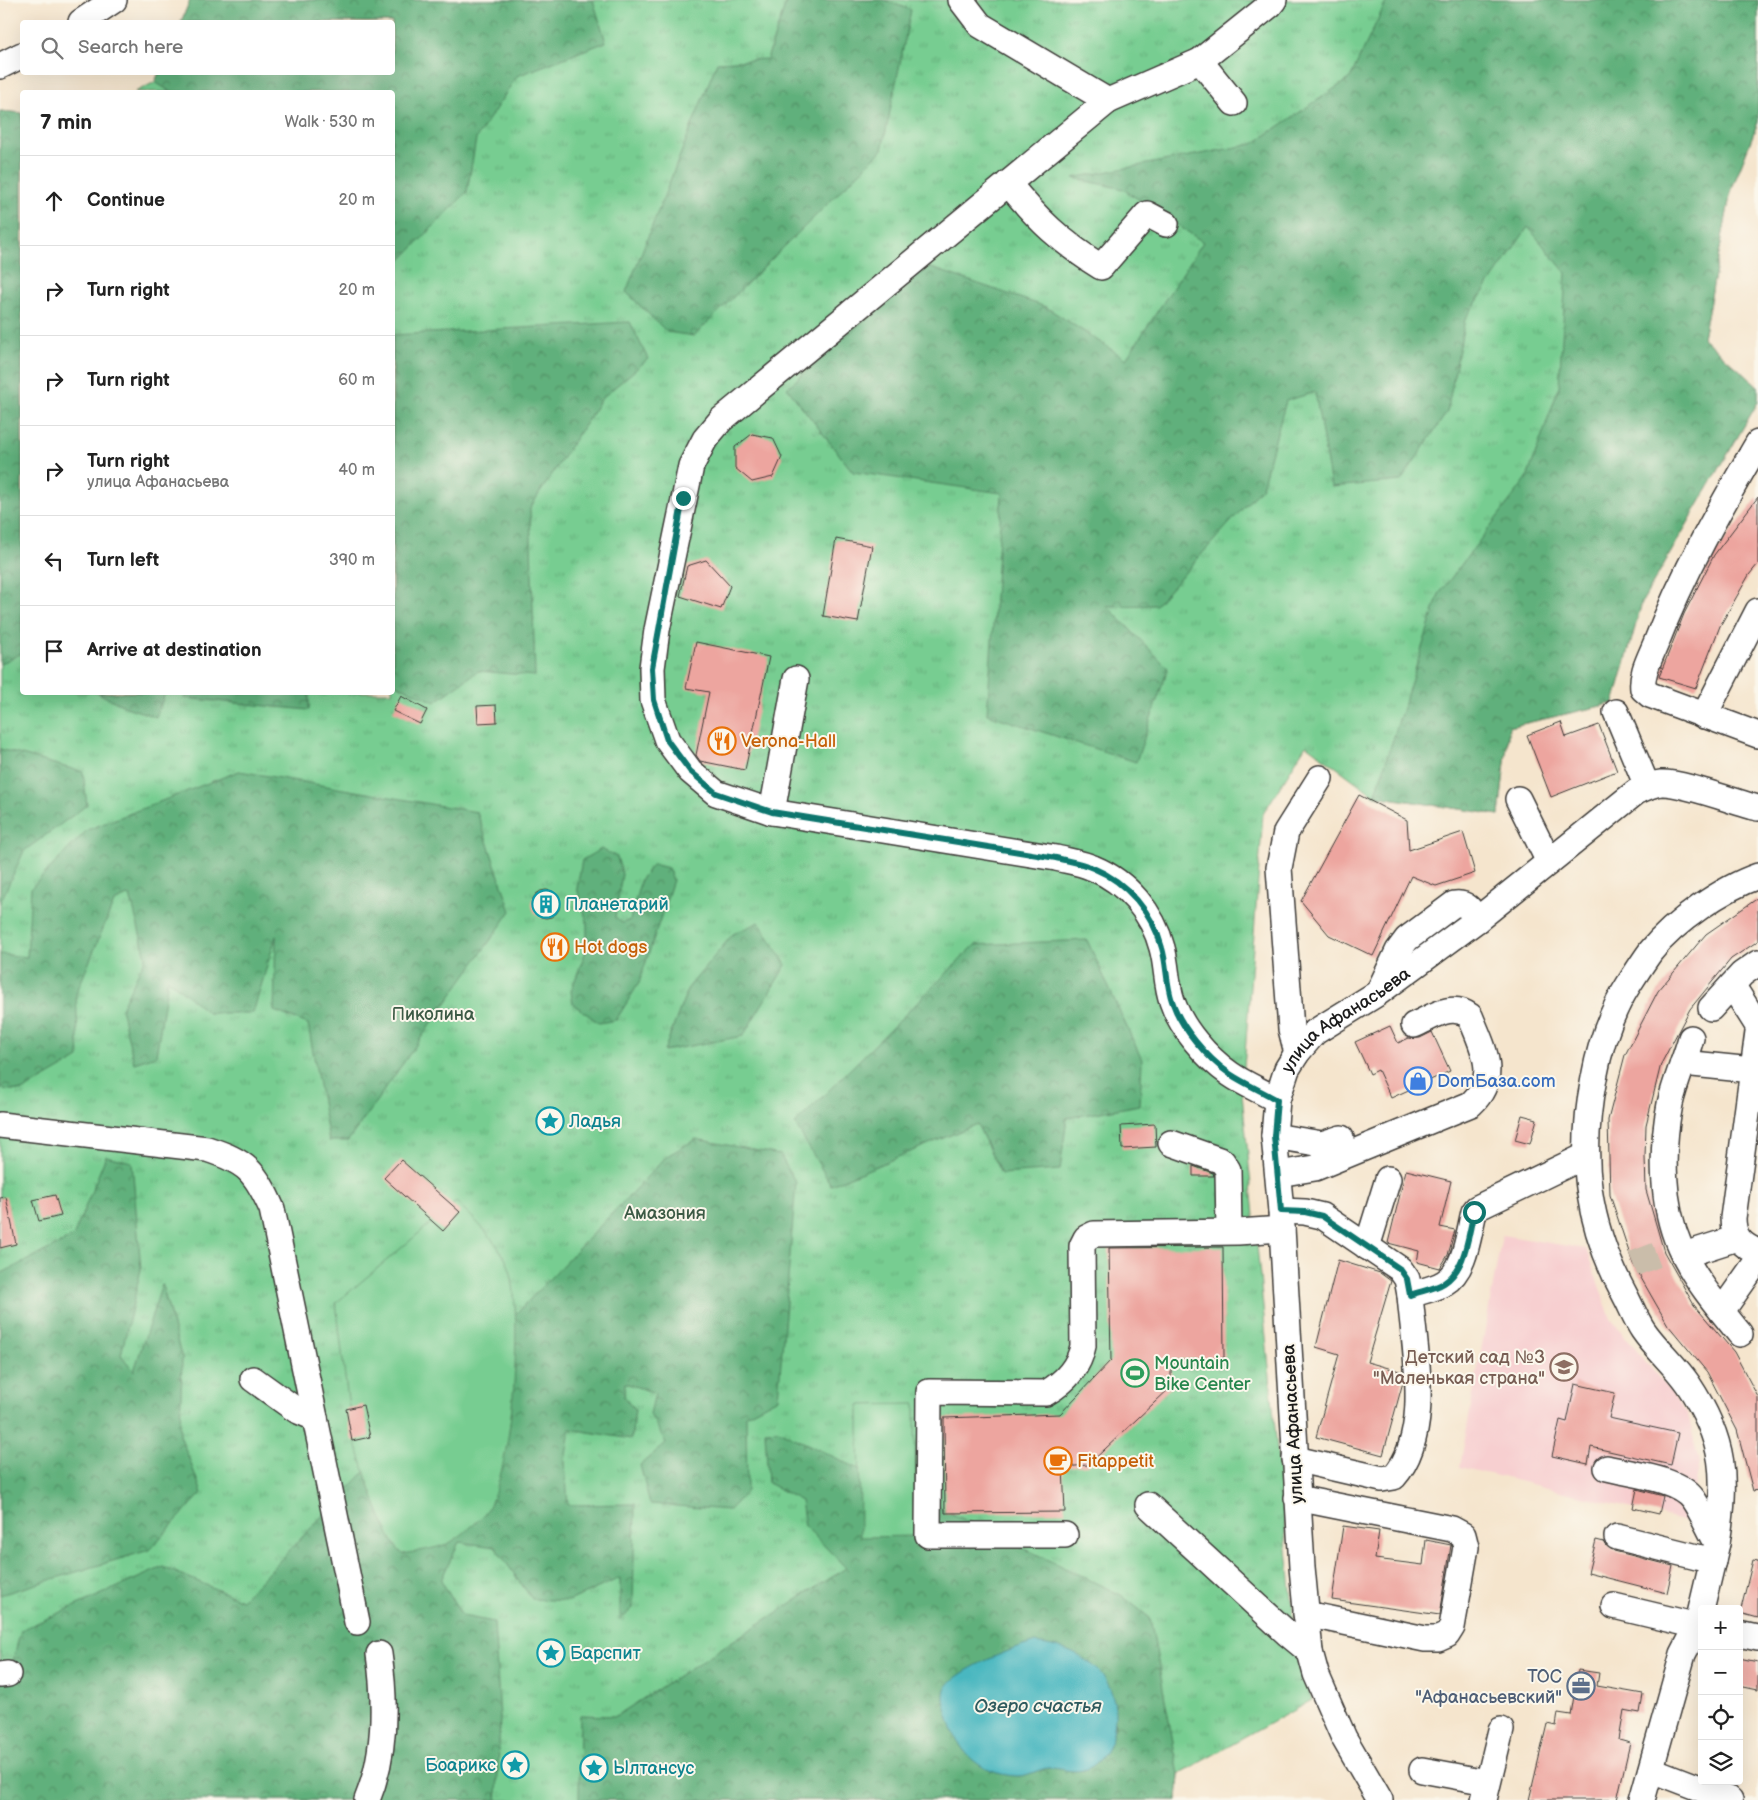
<!DOCTYPE html>
<meta charset="utf-8">
<style>
body{margin:0;font-family:"Balsamiq Sans",sans-serif;background:#f2f2f2;color:#222}
.controls{position:absolute;right:15px;bottom:15px;display:grid;overflow:hidden;border-radius:5px;box-shadow:0 5px 20px #0002}
.controls button{width:45px;height:45px;display:grid;place-items:center;padding:0;border:0;border-bottom:1px solid #e0e0e0;background:#fff;color:#222;font:25px sans-serif}
.stop{position:absolute;width:15px;height:15px;margin:-11px;border:4px solid #0f766e;border-radius:50%;background:#fff}
.stop.end{background:#0f766e;border-color:#fff;box-shadow:0 1px 5px #0008}
.list{margin:0;padding:0;list-style:none}
h2{display:flex;justify-content:space-between;align-items:center;height:65px;margin:0;padding:0 20px;font-size:21px}
h2 small{font-size:16px;font-weight:400;color:#767676}
.list li{display:grid;grid-template-columns:32px 1fr auto;gap:15px;align-items:center;box-sizing:border-box;height:90px;padding:0 20px;border-top:1px solid #e0e0e0}
.list b{display:block;font-size:19px;white-space:nowrap}
.list p{margin:0;font-size:16px;white-space:nowrap;color:#767676}
.list em{font-size:16px;font-style:normal;color:#767676}
.icon{flex:none;width:28px;height:28px;fill:none;stroke:currentColor;stroke-width:2;stroke-linecap:round;stroke-linejoin:round}
.map{position:relative;flex:none;width:1758px;height:1800px;overflow:hidden}
.search{position:absolute;background:#fff;box-shadow:0 5px 20px #0002;left:20px;top:20px;width:375px;height:55px;display:flex;align-items:center;gap:12px;box-sizing:border-box;padding:0 18px;border-radius:5px;color:#767676;font-size:19px}
.panel{position:absolute;background:#fff;box-shadow:0 5px 20px #0002;left:20px;top:90px;width:375px;height:605px;border-radius:5px}
.map>svg:first-child{display:block}
</style>
<div class="map">
<svg width="1758" height="1800" viewBox="0 0 1758 1800">
<defs>
<pattern id="grass-tufts" width="24" height="20" patternUnits="userSpaceOnUse" patternTransform="scale(1.25)"><rect width="24" height="20" fill="#77cd91"/><path d="M3 7l-1-3M5 7V3M7 7l1-3M15 17l-1-3M17 17v-4M19 17l1-3" fill="none" stroke="#66af7c"/></pattern>
<pattern id="forest-crowns" width="20" height="18" patternUnits="userSpaceOnUse" patternTransform="scale(1.25)"><rect width="20" height="18" fill="#61b07b"/><path d="M2 6a3 3 0 1 1 6 0M12 15a3 3 0 1 1 6 0" fill="none" stroke="#4f8e64"/></pattern>
</defs>
<rect width="100%" height="100%" fill="#fbf7ec"/>
<filter id="ink" filterUnits="userSpaceOnUse"><feTurbulence type="fractalNoise" baseFrequency=".02" numOctaves="2"/><feDisplacementMap in="SourceGraphic" scale="10" xChannelSelector="R" yChannelSelector="G"/><feConvolveMatrix kernelMatrix="1 2 1 2 8 2 1 2 1" color-interpolation-filters="sRGB"/></filter>
<filter id="wash" filterUnits="userSpaceOnUse"><feTurbulence type="fractalNoise" baseFrequency=".0096" numOctaves="4" result="noise"/><feDisplacementMap in="SourceGraphic" scale="20" xChannelSelector="R" yChannelSelector="G"/><feGaussianBlur stdDeviation="1.12" result="paint"/><feColorMatrix in="noise" values="0 0 0 0 0 0 0 0 0 0 0 0 0 0 0 0 0 1.4 0 .05"/><feComposite in="paint" operator="in"/></filter>
<g filter="url(#wash)">
<rect width="100%" height="100%" fill="#f5e5cd"/>
<!-- built -->
<polygon fill="#f7cfd0" points="1502,1235 1586,1249 1611,1319 1688,1414 1699,1463 1687,1521 1460,1467"/>
<!-- grass -->
<polygon fill="url(#grass-tufts)" stroke="#4a7456" points="190,0 1758,0 1758,122 1731,191 1703,338 1758,386 1758,402 1642,602 1614,703 1509,727 1499,815 1375,796 1306,745 1263,814 1242,1094 1296,1640 1312,1700 1179,1774 1177,1800 0,1800 0,111 22,113 22,692 392,692 392,92 135,92 155,82 159,73 392,72 392,22 181,22"/>
<!-- forest -->
<g fill="url(#forest-crowns)" stroke="#3e664c" fill-rule="evenodd">
<polygon points="190,0 593,0 606,42 517,76 476,139 467,192 396,265 392,264 392,92 171,92 155,82 159,72 392,72 392,22 181,22"/>
<polygon points="787,0 884,0 911,10 882,150 694,336 667,332 626,292 717,62 767,59"/>
<polygon points="1387,0 1758,0 1758,122 1731,191 1703,338 1758,386 1758,402 1642,602 1614,703 1509,727 1499,815 1375,796 1439,594 1527,478 1559,387 1566,273 1528,227 1465,319 1447,412 1401,481 1331,487 1315,392 1286,401 1262,487 1156,605 1107,606 1168,668 1136,762 987,714 1002,493 853,472 787,388 926,266 1046,307 1126,359 1203,242 1123,189 1073,178 1253,144 1350,78"/>
<polygon points="0,111 22,113 22,653 0,664"/>
<polygon points="630,322 648,359 602,398 530,508 535,676 478,671 435,702 393,683 393,335"/>
<polygon points="185,692 309,693 309,710 184,698"/>
<polygon points="98,693 165,692 165,693 156,717 126,707"/>
<polygon points="0,749 83,772 87,805 24,851 0,903"/>
<polygon points="239,771 477,812 511,911 348,1141 329,1141 308,1024 274,1011 276,936 253,1013 208,1013 168,979 156,1056 134,1063 121,1008 146,957 130,895 114,902 76,994 79,1058 22,1091 0,1089 0,954 27,957 31,888 87,830"/>
<polygon points="601,849 617,857 622,874 615,917 622,923 630,920 641,879 653,864 668,868 673,880 639,983 616,1020 599,1023 573,1004 571,991 587,948 587,922 577,888 582,860"/>
<polygon points="759,922 786,965 743,1036 664,1051 688,988 733,934"/>
<polygon points="1087,940 1142,1060 1140,1105 1067,1118 1060,1170 1001,1174 977,1124 831,1185 795,1124 975,945"/>
<polygon points="696,1139 780,1155 796,1183 778,1398 746,1415 747,1491 729,1510 650,1504 640,1465 666,1443 650,1414 655,1393 625,1383 624,1397 635,1410 631,1439 570,1429 565,1462 568,1505 635,1504 633,1608 620,1620 620,1578 569,1601 532,1599 495,1547 459,1542 441,1580 462,1616 494,1622 500,1717 497,1800 0,1800 0,1664 12,1664 21,1630 163,1567 242,1600 667,1156"/>
<polygon points="106,1156 132,1162 141,1269 121,1355 134,1371 162,1284 182,1359 180,1435 202,1493 149,1550 0,1595 0,1274 73,1237"/>
<path d="M778 1430 1121 1595 1150 1618 1179 1775 1177 1800H579L580 1715 616 1716 846 1568 805 1526 801 1501 768 1483 765 1431ZM1116 1722 1109 1746 1097 1762 1084 1770 1047 1768 1018 1776Z"/>
</g>
<!-- pitch -->
<g fill="#77cd91" stroke="#4a7456">
<path d="M456 1202C474 1218 503 1247 510 1270 523 1314 514 1485 481 1518 472 1526 458 1539 447 1544 434 1549 417 1551 403 1554 387 1545 361 1463 356 1443 346 1400 342 1347 336 1303Z"/>
<polygon points="915,1404 916,1536 860,1537 859,1405"/>
</g>
<!-- water -->
<path fill="#48b7c0" stroke="#326a6e" d="M1034 1643C1090 1649 1128 1682 1111 1741 1107 1752 1096 1768 1083 1770 1073 1773 1060 1768 1049 1768 1038 1769 1027 1777 1016 1776 978 1774 957 1751 948 1716 946 1708 942 1698 945 1690 952 1671 1015 1647 1034 1643Z"/>
<g id="blocks">
<!-- building -->
<g fill="#eda59f">
<polygon points="752,434 773,438 782,457 773,477 752,482 735,468 735,447"/>
<polygon points="1758,497 1758,564 1749,575 1720,626 1696,688 1659,677 1684,614 1714,555"/>
<polygon points="836,539 872,546 858,622 823,616"/>
<polygon points="706,560 730,586 721,609 680,596 687,566"/>
<polygon points="696,642 769,657 745,770 700,761 696,755 709,692 686,688"/>
<polygon points="401,696 427,710 420,724 393,711"/>
<polygon points="496,705 497,722 478,723 477,706"/>
<polygon points="1561,722 1566,737 1599,725 1617,771 1551,797 1527,735"/>
<polygon points="1359,795 1407,820 1409,850 1463,832 1475,873 1436,886 1411,876 1373,956 1329,935 1301,901"/>
<circle cx="546" cy="904" r="14"/>
<polygon points="1758,898 1758,941 1731,959 1690,1009 1661,1064 1646,1125 1645,1157 1646,1190 1664,1252 1694,1305 1734,1352 1758,1397 1758,1490 1753,1491 1737,1430 1707,1372 1668,1325 1633,1264 1610,1195 1608,1120 1625,1055 1658,991 1706,934"/>
<polygon points="1390,1026 1398,1043 1409,1038 1420,1038 1432,1032 1450,1071 1391,1098 1378,1070 1370,1074 1355,1042"/>
<polygon points="1522,1115 1537,1119 1530,1144 1515,1140"/>
<polygon points="1155,1124 1156,1147 1122,1149 1121,1126"/>
<polygon points="401,1160 460,1212 443,1231 384,1178"/>
<polygon points="1193,1166 1213,1173 1214,1176 1193,1176"/>
<polygon points="1406,1170 1451,1181 1440,1227 1455,1230 1448,1255 1440,1268 1417,1262 1419,1251 1388,1243"/>
<polygon points="55,1195 61,1216 39,1221 33,1200"/>
<polygon points="6,1197 16,1244 0,1248 0,1198"/>
<polygon points="1223,1247 1224,1358 1171,1360 1171,1387 1088,1465 1063,1467 1065,1512 945,1513 944,1418 1060,1414 1111,1360 1109,1248"/>
<polygon points="1338,1260 1380,1273 1391,1281 1367,1362 1403,1372 1403,1382 1383,1455 1316,1437 1339,1354 1316,1347"/>
<polygon points="1575,1384 1615,1393 1609,1418 1678,1433 1671,1465 1591,1447 1588,1464 1552,1456 1560,1420 1567,1422"/>
<polygon points="363,1405 370,1437 352,1441 346,1409"/>
<polygon points="1637,1489 1663,1496 1659,1514 1633,1508"/>
<polygon points="1343,1526 1379,1531 1375,1559 1423,1565 1426,1540 1451,1545 1440,1615 1332,1600"/>
<polygon points="1596,1540 1604,1542 1614,1551 1673,1566 1667,1593 1588,1573"/>
<polygon points="1753,1560 1758,1561 1758,1618 1740,1613"/>
<polygon points="1739,1658 1758,1662 1758,1690 1739,1686"/>
<polygon points="1578,1670 1599,1673 1597,1686 1643,1694 1640,1713 1624,1710 1619,1740 1630,1743 1617,1800 1529,1800 1547,1724 1556,1726 1558,1713 1571,1715"/>
</g>
</g>
</g>
<g filter="url(#ink)">
<use href="#blocks" fill-opacity="0" stroke="#3d3a37" stroke-width="1"/>
<g fill="none" stroke-linecap="round" stroke-linejoin="round">
<!-- minor-tunnel -->
<polyline stroke="#cabdaa" stroke-width="25" stroke-dasharray="25 12" stroke-linecap="butt" points="1633,1264 1664,1252"/>
<!-- minor casing -->
<g stroke="#3d3a37" stroke-width="28">
<g id="minor">
<polyline points="961,0 980,25 1108,101"/>
<path d="M1274 0 1270 5 1200 61 1108 101 721 420 705 439 691 466 657 630 652 668 653 700 667 740 690 771 716 793 772 812 1056 858C1068 861 1082 863 1093 868 1127 882 1153 913 1162 948 1167 965 1166 984 1172 1001 1181 1028 1207 1058 1230 1074 1244 1084 1262 1091 1277 1100"/>
<polyline points="81,22 114,0"/>
<polyline points="1200,61 1234,103"/>
<polyline points="0,66 22,55"/>
<path d="M1008 183C1038 220 1061 242 1101 267L1147 214 1166 224"/>
<path d="M1758 443C1720 508 1683 573 1656 643 1650 658 1641 673 1643 689L1650 695 1758 735"/>
<polyline points="1616,712 1647,786"/>
<polyline points="1704,716 1758,611"/>
<polyline points="1518,799 1549,862"/>
<polyline points="772,812 796,679"/>
<polyline points="1732,985 1758,1026"/>
<path d="M1379 991 1398 951 1407 939 1454 904C1467 902 1471 910 1477 920"/>
<polyline points="1711,1008 1742,974 1758,963"/>
<path d="M1758 1032 1733 1218C1733 1237 1741 1245 1758 1252"/>
<path d="M1691 1038C1685 1060 1675 1082 1670 1104 1661 1149 1661 1204 1680 1247 1694 1279 1718 1307 1740 1334"/>
<polyline points="1297,1053 1291,1029 1279,868 1286,832 1320,778"/>
<polyline points="1683,1063 1752,1070"/>
<path d="M0 1125 207 1149C247 1162 255 1171 272 1209L357 1622"/>
<polyline points="1274,1136 1322,1144 1341,1138"/>
<polyline points="1171,1143 1222,1161 1228,1170 1229,1231"/>
<path d="M1278 1174 1315 1168 1471 1104C1500 1077 1483 1048 1470 1016 1451 1002 1433 1017 1414 1025"/>
<path d="M1281 1211 1305 1212 1322 1216 1400 1269 1407 1279 1410 1295C1414 1349 1433 1433 1394 1477L1382 1479 1295 1459"/>
<polyline points="1367,1247 1388,1179"/>
<polyline points="1684,1255 1737,1238"/>
<path d="M1410 1295C1421 1291 1435 1289 1444 1283 1466 1270 1468 1235 1474 1212L1477 1208 1585 1156"/>
<polyline points="1722,1311 1758,1260"/>
<polyline points="253,1379 296,1410 315,1418"/>
<path d="M1607 1468C1630 1474 1678 1478 1693 1499 1702 1512 1709 1529 1717 1543L1697 1627 1683 1654 1642 1800"/>
<polyline points="1297,1498 1452,1529 1463,1535 1466,1547 1452,1627 1447,1635 1438,1639 1425,1639 1306,1614"/>
<polyline points="1148,1505 1288,1634 1310,1652"/>
<path d="M1065 1535H928L929 1392 1046 1393C1065 1382 1079 1367 1083 1346L1082 1246 1086 1238 1094 1234 1238 1232 1282 1229"/>
<polyline points="1617,1537 1713,1561"/>
<path d="M1717 1543C1727 1478 1726 1441 1688 1384 1675 1365 1656 1349 1643 1330 1637 1321 1632 1309 1627 1299 1587 1226 1578 1159 1594 1078 1600 1045 1611 1012 1629 984 1636 973 1643 962 1651 951 1674 922 1723 888 1758 876"/>
<polyline points="1614,1606 1702,1627"/>
<polyline points="1739,1634 1758,1638"/>
<polyline points="0,1675 8,1674"/>
<polyline points="1422,1770 1487,1782"/>
<polyline points="1652,1770 1730,1800"/>
<path d="M367 1800C386 1754 386 1703 379 1654"/>
<path id="s1" d="M1380 1800 1344 1738 1316 1674 1310 1652 1302 1567 1281 1211 1274 1136 1277 1100 1287 1069 1297 1053 1315 1032 1378 993 1477 920 1636 792C1644 788 1652 784 1661 783 1683 782 1734 802 1758 808"/>
<polyline points="1484,1800 1501,1730"/>
</g>
</g>
<!-- minor -->
<use href="#minor" stroke="#fff" stroke-width="25"/>
</g>
</g>
<g fill="none" stroke-linecap="round" stroke-linejoin="round" filter="url(#ink)">
<!-- route -->
<path stroke="#0f766e" stroke-width="6" d="M683 498 652 668 654 700 667 740 690 771 716 793 772 812 1056 858C1068 861 1082 863 1093 868 1127 882 1153 913 1162 948 1167 965 1166 984 1172 1001 1181 1028 1207 1058 1230 1074 1245 1084 1262 1091 1277 1100L1274 1136 1281 1211 1305 1212 1322 1216 1400 1269 1407 1279 1410 1295C1421 1291 1435 1289 1444 1283 1466 1269 1468 1235 1474 1212"/>
</g>
<!-- icons -->
<defs>
<g id="restaurant-ring" transform="scale(1.4375)"><circle r="9.5" fill="#fbf7ec" stroke="#e8710a" stroke-width="1.5"/><path d="M-5-6h1v4h1v-4h1v4h1v-4h1v5L-1.5 .5V6h-2V.5L-5-1ZM5-6V6H3V1.5H1.5Q1.5-4 5-6Z" fill="#e8710a"/></g>
<g id="building-ring" transform="scale(1.4375)"><circle r="9.5" fill="#fbf7ec" stroke="#0f9aa8" stroke-width="1.5"/><path d="M-4-6H4V6H1V3H-1V6H-4ZM-2.5-4.3h1.7v1.8h-1.7ZM.8-4.3h1.7v1.8H.8ZM-2.5-1h1.7V.8h-1.7ZM.8-1h1.7V.8H.8Z" fill="#0f9aa8"/></g>
<g id="shop-ring" transform="scale(1.4375)"><circle r="9.5" fill="#fbf7ec" stroke="#3f7fe0" stroke-width="1.5"/><path d="M-5-2.5h2.3a2.7 3.5 0 0 1 5.4 0H5L5.5 6h-11ZM-1.5-2.5h3a1.5 2.3 0 0 0-3 0Z" fill="#3f7fe0"/></g>
<g id="sight-ring" transform="scale(1.4375)"><circle r="9.5" fill="#fbf7ec" stroke="#0f9aa8" stroke-width="1.5"/><path d="M0-6L1.8-2.2L6-1.7L2.9 1.2L3.7 5.4L0 3.3L-3.7 5.4L-2.9 1.2L-6-1.7L-1.8-2.2Z" fill="#0f9aa8"/></g>
<g id="school-ring" transform="scale(1.4375)"><circle r="9.5" fill="#fbf7ec" stroke="#8d6e63" stroke-width="1.5"/><path d="M0-5L7-2L0 1L-7-2ZM-4 1L0 2.5L4 1V4Q0 6-4 4Z" fill="#8d6e63"/></g>
<g id="stadium-ring" transform="scale(1.4375)"><circle r="9.5" fill="#fbf7ec" stroke="#2e9e5b" stroke-width="1.5"/><path d="M0-5a6.5 5 0 1 0 0 10a6.5 5 0 1 0 0-10ZM-3.5-1.8h7v3.6h-7Z" fill="#2e9e5b"/></g>
<g id="cafe-ring" transform="scale(1.4375)"><circle r="9.5" fill="#fbf7ec" stroke="#e8710a" stroke-width="1.5"/><path d="M-5.5-4.5H6V0H3Q3 3.5 0 3.5H-2.5Q-5.5 3.5-5.5 0ZM3-3.2v2h1.7v-2ZM-6 4.5H4V6H-6Z" fill="#e8710a"/></g>
<g id="office-ring" transform="scale(1.4375)"><circle r="9.5" fill="#fbf7ec" stroke="#5c6f8a" stroke-width="1.5"/><path d="M-6-3h4V-5.5h4V-3h4V5H-6ZM-1-4.5V-3h2v-1.5ZM-6 0V1H6V0Z" fill="#5c6f8a"/></g>
</defs>
<g fill-rule="evenodd">
<use href="#restaurant-ring" x="722" y="741"/>
<use href="#building-ring" x="546" y="904"/>
<use href="#restaurant-ring" x="555" y="947"/>
<use href="#shop-ring" x="1418" y="1081"/>
<use href="#sight-ring" x="550" y="1121"/>
<use href="#school-ring" x="1564" y="1367"/>
<use href="#stadium-ring" x="1135" y="1373"/>
<use href="#cafe-ring" x="1058" y="1461"/>
<use href="#sight-ring" x="551" y="1653"/>
<use href="#office-ring" x="1581" y="1686"/>
<use href="#sight-ring" x="515" y="1765"/>
<use href="#sight-ring" x="594" y="1768"/>
</g>
<g text-anchor="middle" dominant-baseline="central" stroke-width="4" stroke-linejoin="round" paint-order="stroke">
<!-- food labels -->
<g font-size="18" fill="#c56008" stroke="#fbf7ec" text-anchor="start">
<text x="741" y="741">Verona-Hall</text>
<text x="574" y="947">Hot dogs</text>
<text x="1077" y="1461">Fitappetit</text>
</g>
<!-- culture labels -->
<g font-size="18" fill="#0d838f" stroke="#fbf7ec" text-anchor="start">
<text x="565" y="904">Планетарий</text>
<text x="569" y="1121">Ладья</text>
<text x="570" y="1653">Барспит</text>
<text x="496" y="1765" text-anchor="end">Боарикс</text>
<text x="613" y="1768">Ылтансус</text>
</g>
<!-- park labels -->
<g font-size="18" fill="#3c5a45" stroke="#fbf7ec">
<text x="433" y="1014">Пиколина</text>
<text x="665" y="1213">Амазония</text>
</g>
<!-- street labels -->
<g font-size="18" fill="#1c1c1c" stroke="#fbf7ec">
<text stroke="none"><textPath href="#s1" startOffset="828">улица Афанасьева</textPath></text>
<text transform="translate(1293 1424) rotate(-93)">улица Афанасьева</text>
</g>
<!-- shop labels -->
<g font-size="18" fill="#366cbe" stroke="#fbf7ec" text-anchor="start">
<text x="1437" y="1081">DomБаза.com</text>
</g>
<!-- education labels -->
<g font-size="18" fill="#785e54" stroke="#fbf7ec" text-anchor="end">
<text x="1545" y="1357">Детский сад №3<tspan x="1545" dy="21">"Маленькая страна"</tspan></text>
</g>
<!-- leisure labels -->
<g font-size="18" fill="#27864d" stroke="#fbf7ec" text-anchor="start">
<text x="1154" y="1363">Mountain<tspan x="1154" dy="21">Bike Center</tspan></text>
</g>
<!-- service labels -->
<g font-size="18" fill="#4e5e75" stroke="#fbf7ec" text-anchor="end">
<text x="1562" y="1676">ТОС<tspan x="1562" dy="21">"Афанасьевский"</tspan></text>
</g>
<!-- water labels -->
<g font-size="19" font-style="italic" fill="#2e5a5e" stroke="#fbf7ec">
<text x="1038" y="1706">Озеро счастья</text>
</g>
</g>
</svg>
<div class="controls">
<button>+</button>
<button>−</button>
<button><svg class="icon" aria-label="locate" viewBox="0 0 24 24"><circle cx="12" cy="12" r="6"/><path d="M12 2v4M12 18v4M2 12h4M18 12h4"/></svg></button>
<button><svg class="icon" aria-label="layers" viewBox="0 0 24 24"><path d="M12 4l9 5-9 5-9-5zM3 14l9 5 9-5"/></svg></button>
</div>
<div class="stop" style="left:1474px;top:1212px"></div>
<div class="stop end" style="left:683px;top:498px"></div>
<div class="search"><svg class="icon" aria-label="search" viewBox="0 0 24 24"><circle cx="10" cy="10" r="6"/><path d="M15 15l6 6"/></svg>Search here</div>
<section class="panel">
<h2>7 min<small>Walk · 530 m</small></h2>
<ul class="list">
<li><svg class="icon" aria-label="ahead" viewBox="0 0 24 24"><path d="M12 20V5M6 11l6-6 6 6"/></svg><div><b>Continue</b></div><em>20 m</em></li>
<li><svg class="icon" aria-label="right" viewBox="0 0 24 24"><path d="M7 20v-9h11M14 6l5 5-5 5"/></svg><div><b>Turn right</b></div><em>20 m</em></li>
<li><svg class="icon" aria-label="right" viewBox="0 0 24 24"><path d="M7 20v-9h11M14 6l5 5-5 5"/></svg><div><b>Turn right</b></div><em>60 m</em></li>
<li><svg class="icon" aria-label="right" viewBox="0 0 24 24"><path d="M7 20v-9h11M14 6l5 5-5 5"/></svg><div><b>Turn right</b><p>улица Афанасьева</p></div><em>40 m</em></li>
<li><svg class="icon" aria-label="left" viewBox="0 0 24 24"><path d="M17 20v-9H6M10 6l-5 5 5 5"/></svg><div><b>Turn left</b></div><em>390 m</em></li>
<li><svg class="icon" aria-label="arrive" viewBox="0 0 24 24"><path d="M6 21V4h12l-3 4 3 4H6"/></svg><div><b>Arrive at destination</b></div></li>
</ul>
</section>
</div>
